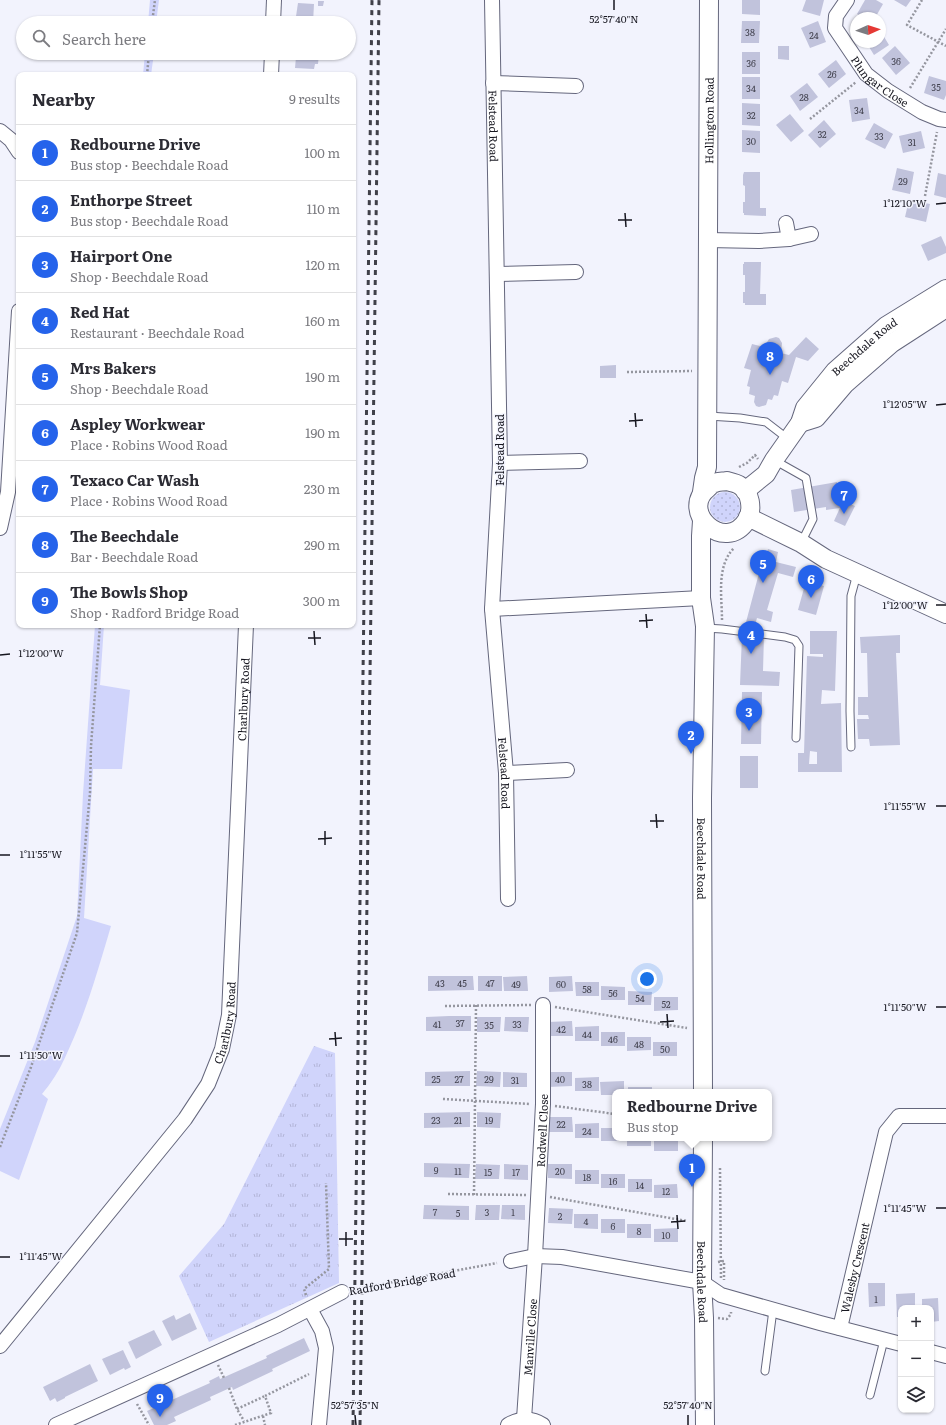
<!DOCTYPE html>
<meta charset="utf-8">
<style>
body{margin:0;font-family:Literata,serif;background:#f2f2f3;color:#2b2b33}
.controls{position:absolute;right:12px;bottom:12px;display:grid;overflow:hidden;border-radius:8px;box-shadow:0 1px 3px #0004}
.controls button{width:36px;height:36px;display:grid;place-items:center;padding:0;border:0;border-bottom:1px solid #e1e1e2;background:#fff;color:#2b2b33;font:20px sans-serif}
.compass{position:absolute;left:850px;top:12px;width:36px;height:36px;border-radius:50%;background:#fff;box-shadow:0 1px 3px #0004;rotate:87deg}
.you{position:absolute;left:647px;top:979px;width:14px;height:14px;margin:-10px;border:3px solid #fff;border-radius:50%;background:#1a73e8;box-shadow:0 0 0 6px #1a73e833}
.badge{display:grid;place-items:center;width:26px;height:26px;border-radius:50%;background:#2563eb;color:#fff;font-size:13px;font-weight:700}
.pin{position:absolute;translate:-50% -33px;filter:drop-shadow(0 1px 2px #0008)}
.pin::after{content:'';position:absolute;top:21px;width:14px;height:12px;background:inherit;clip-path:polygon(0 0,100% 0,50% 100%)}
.popup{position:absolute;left:612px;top:1089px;width:160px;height:52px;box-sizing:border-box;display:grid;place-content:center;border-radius:8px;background:#fff;filter:drop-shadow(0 1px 3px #0005);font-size:13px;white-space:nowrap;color:#7c7c81}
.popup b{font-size:15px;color:#2b2b33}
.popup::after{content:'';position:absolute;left:50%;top:100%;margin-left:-8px;border:8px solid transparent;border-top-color:#fff}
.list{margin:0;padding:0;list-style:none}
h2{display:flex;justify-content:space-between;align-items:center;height:52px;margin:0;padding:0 16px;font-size:17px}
h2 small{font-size:13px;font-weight:400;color:#7c7c81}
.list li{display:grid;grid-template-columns:26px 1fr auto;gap:12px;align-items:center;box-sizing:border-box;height:56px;padding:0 16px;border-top:1px solid #e1e1e2}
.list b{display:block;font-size:15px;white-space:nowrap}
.list p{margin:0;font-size:13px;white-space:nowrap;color:#7c7c81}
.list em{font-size:13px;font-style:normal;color:#7c7c81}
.icon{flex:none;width:22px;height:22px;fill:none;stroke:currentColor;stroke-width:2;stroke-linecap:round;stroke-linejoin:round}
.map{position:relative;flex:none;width:946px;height:1425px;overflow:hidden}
.search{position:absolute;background:#fff;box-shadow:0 1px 3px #0004;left:16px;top:16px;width:340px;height:44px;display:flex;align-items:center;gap:10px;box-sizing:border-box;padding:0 14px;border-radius:22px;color:#7c7c81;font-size:15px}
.panel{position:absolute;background:#fff;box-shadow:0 1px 3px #0004;left:16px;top:72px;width:340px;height:556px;border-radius:8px}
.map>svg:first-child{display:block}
</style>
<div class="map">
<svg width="946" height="1425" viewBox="0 0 946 1425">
<defs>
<pattern id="grass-dots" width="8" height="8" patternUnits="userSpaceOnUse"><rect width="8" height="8" fill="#d0d4fb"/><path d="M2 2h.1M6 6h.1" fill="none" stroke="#b2b5d7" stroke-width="1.8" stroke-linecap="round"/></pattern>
<pattern id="park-tufts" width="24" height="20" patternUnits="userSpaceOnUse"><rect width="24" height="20" fill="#d0d4fb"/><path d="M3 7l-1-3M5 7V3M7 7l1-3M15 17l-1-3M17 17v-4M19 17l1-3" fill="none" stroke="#b2b5d7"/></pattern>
</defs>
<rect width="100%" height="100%" fill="#f2f3fd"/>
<!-- grass -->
<circle fill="url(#grass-dots)" cx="725" cy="507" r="15"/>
<!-- park -->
<polygon fill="url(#park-tufts)" points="314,1046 335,1053 339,1283 209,1342 179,1276 224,1224"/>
<!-- garden -->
<g fill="#d0d4fb">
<polygon points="150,0 159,0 156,23 148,23"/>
<polygon points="145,53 154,53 151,75 143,75"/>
<path d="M95 625H104L100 685 130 690 122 769H93L84 918 111 926C100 963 90 999 75 1035 65 1058 59 1074 42 1094L48 1099 19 1180 0 1171V1129L35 1042 77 916 83 794Z"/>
</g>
<!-- building -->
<g fill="#c1c3dc" fill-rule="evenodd">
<polygon points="742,0 760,0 760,15 742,14"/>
<polygon points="806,0 824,0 820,16 802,11"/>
<polygon points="865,0 876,0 883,4 875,18 864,18 857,14"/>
<polygon points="894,0 911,0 906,7"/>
<polygon points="318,1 324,1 323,6 318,6"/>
<polygon points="298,3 314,4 313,23 295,23"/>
<polygon points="742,21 760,21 759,43 741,43"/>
<polygon points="818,21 826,42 810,48 801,28"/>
<polygon points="880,30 889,45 874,55 866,42 880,42"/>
<polygon points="778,46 789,46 789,60 778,59"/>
<polygon points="895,46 910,63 896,75 882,58"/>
<rect x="742" y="52" width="18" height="22"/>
<polygon points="294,53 319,53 318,64 315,64 314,69 295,68 296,57 294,57"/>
<polygon points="836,60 846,74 829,88 818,74"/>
<polygon points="296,72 317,74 317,75 295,75"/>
<polygon points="929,76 946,81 946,95 944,100 924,93"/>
<rect x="742" y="77" width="18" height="22"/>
<polygon points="807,83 818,97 800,111 790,96"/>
<polygon points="867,98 870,119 852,122 849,100"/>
<polygon points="742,103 760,104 760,126 742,125"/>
<polygon points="790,114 804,131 791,142 776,125"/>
<polygon points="824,120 836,134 820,148 808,135"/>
<polygon points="874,123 893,134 885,149 865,139"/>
<polygon points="742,130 760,131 760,153 742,152"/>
<polygon points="921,131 925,148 903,153 899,136"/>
<polygon points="897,168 914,172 910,194 892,190"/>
<polygon points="744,172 760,172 760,208 766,208 766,216 744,215 744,213 743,213 743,202 745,202 745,186 743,185 743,175"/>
<polygon points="938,173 946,175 946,198 934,195"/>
<polygon points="909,200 930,204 926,222 905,217"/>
<polygon points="941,236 946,247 946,253 928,261 921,245"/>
<polygon points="744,262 761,262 760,294 766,294 766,305 745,305 745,303 743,303 743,292 745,292 745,275 743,275 743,264 744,264"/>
<polygon points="776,337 779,338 782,343 781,353 789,355 806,337 819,349 808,361 796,357 788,383 782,381 778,396 774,395 772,400 768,399 766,405 759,407 756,406 754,402 755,396 749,394 750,387 747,386 751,370 744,368 752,344 764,347 769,339"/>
<polygon points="616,365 616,378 600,378 600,366"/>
<polygon points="837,482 840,508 826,510 826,507 794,512 791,490"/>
<polygon points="843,501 855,506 845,526 834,521"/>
<polygon points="768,549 778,552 776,562 796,567 793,577 778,573 767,610 773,612 771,622 757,618 754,629 745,626 763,558 765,558"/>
<polygon points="806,581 824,586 816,615 798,610"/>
<path d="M810 631H837L835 691 822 690 821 704 841 703 842 772H798V753H804L807 656 823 657V654H810ZM810 751 817 752V764H809Z"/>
<polygon points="742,635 764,635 763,671 780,672 779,686 740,685"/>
<polygon points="900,635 900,653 896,653 900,745 870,746 869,739 858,739 857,719 869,719 868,715 858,715 858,697 868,697 867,653 861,653 860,637"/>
<polygon points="742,692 762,692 761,744 741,744"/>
<rect x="740" y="756" width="18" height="32"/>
<polygon points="428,976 473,976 474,990 428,991"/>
<rect x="478" y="976" width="24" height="15"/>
<polygon points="527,976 528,991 504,991 503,977"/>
<polygon points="572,976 573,991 549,992 549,977"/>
<polygon points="575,982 599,982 599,996 576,996"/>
<polygon points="601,986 625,987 625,1000 601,1000"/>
<polygon points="628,991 652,992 651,1005 628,1005"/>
<polygon points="654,997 678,997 678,1010 654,1011"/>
<polygon points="449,1016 471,1016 471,1031 426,1031 426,1017"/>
<polygon points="477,1017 501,1017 500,1032 477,1032"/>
<polygon points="505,1017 529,1017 528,1032 504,1031"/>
<polygon points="572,1021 573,1036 549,1036 548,1022"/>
<polygon points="599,1026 599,1041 575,1041 575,1027"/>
<rect x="601" y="1032" width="24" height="14"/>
<polygon points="627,1037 651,1037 651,1050 627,1051"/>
<rect x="653" y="1042" width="24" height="14"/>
<polygon points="470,1071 470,1086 425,1086 425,1072"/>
<polygon points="477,1071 501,1072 500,1087 476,1086"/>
<polygon points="503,1072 527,1073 527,1087 503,1087"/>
<polygon points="548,1072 572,1072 572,1086 548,1087"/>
<polygon points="599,1077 599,1091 575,1091 575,1078"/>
<polygon points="624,1081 624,1092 615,1092 615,1095 601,1095 600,1082"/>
<rect x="628" y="1087" width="24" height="5"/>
<polygon points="470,1112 470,1127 424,1128 424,1113"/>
<polygon points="477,1112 501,1113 500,1128 477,1127"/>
<polygon points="548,1117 572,1117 573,1132 549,1132"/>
<polygon points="599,1123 599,1138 575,1138 575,1124"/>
<polygon points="601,1128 615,1128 615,1138 625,1138 625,1141 601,1141"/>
<rect x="627" y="1138" width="24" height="8"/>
<rect x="654" y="1138" width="24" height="13"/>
<polygon points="424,1163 470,1164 469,1178 424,1177"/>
<polygon points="476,1164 500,1165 499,1179 475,1179"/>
<polygon points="504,1164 528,1165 528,1180 504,1179"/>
<polygon points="548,1164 572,1164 572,1179 548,1178"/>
<rect x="575" y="1170" width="24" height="14"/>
<rect x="601" y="1174" width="24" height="14"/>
<rect x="628" y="1179" width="24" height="13"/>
<polygon points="677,1184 678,1198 654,1198 654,1185"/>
<polygon points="424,1205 469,1206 469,1220 423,1219"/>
<polygon points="476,1205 500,1205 499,1220 475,1220"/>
<polygon points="502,1205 525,1205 525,1220 501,1219"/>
<polygon points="549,1208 573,1209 572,1224 548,1223"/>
<polygon points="574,1214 598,1214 598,1229 574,1228"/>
<rect x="601" y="1219" width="24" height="14"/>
<rect x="627" y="1224" width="24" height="14"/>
<polygon points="678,1228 678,1242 654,1242 654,1229"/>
<polygon points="868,1283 885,1283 885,1306 869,1307"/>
<polygon points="915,1293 915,1308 901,1308 901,1317 897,1317 896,1294"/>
<polygon points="938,1298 939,1321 931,1322 931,1308 922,1308 922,1299"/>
<polygon points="190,1313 197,1329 172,1341 162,1321 174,1315 176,1320"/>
<polygon points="154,1330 162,1345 136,1359 128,1342"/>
<polygon points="304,1338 310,1351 272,1369 273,1371 233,1390 232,1387 210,1397 211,1400 174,1417 176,1421 167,1425 154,1425 147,1411 210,1383 209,1381 219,1376 220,1379 267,1358 266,1356"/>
<polygon points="123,1350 131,1367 125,1370 124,1368 110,1375 102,1359"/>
<polygon points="90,1364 98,1381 65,1397 65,1398 57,1402 55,1398 50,1401 43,1387"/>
</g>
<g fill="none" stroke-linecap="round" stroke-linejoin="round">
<!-- service casing -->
<g stroke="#65677d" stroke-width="9">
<g id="service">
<polyline points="708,416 740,418 766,422 788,439"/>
<polyline points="774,460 806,478 813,519 801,543"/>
<polyline points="705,628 722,629 785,637 795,640 799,646 796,738"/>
<polyline points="851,747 850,711 851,596 857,574"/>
<polyline points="765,1371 773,1310"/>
<polyline points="870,1395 884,1340"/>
</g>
</g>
<!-- minor casing -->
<g stroke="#65677d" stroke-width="16">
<g id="minor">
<path id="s1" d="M492 0 500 463 492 609 506 773 508 899"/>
<path id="s2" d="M847 0 836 16 835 28 866 74 888 91 922 112 939 119 946 120"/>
<polyline points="273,23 274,0"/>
<polyline points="271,75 272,53"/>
<polyline points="493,83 576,86"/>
<polyline points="0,131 11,140 19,152"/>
<polyline points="786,223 789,239"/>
<polyline points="708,240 759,241 789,239 811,234"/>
<polyline points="497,274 576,272"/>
<polyline points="500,463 580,461"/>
<polyline points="0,528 8,492 19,311"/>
<polyline points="492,609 701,598"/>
<polyline points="506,773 567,770"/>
<polyline points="511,1261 535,1256 562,1257 702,1282 721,1295 820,1323 901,1344"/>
<polyline points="310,1309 322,1331 326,1348 319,1425"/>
<path id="s3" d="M840 1328 886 1132 899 1116H946"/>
<path id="s4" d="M0 1346 185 1119 208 1084 222 1049 229 1015 246 625"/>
<polyline points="931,1352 946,1356"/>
<path id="s5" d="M524 1419 535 1256 543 1104V1005"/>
<polyline points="56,1425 278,1325 342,1292"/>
<path d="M508 1425C520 1418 531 1417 543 1425"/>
</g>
</g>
<!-- tertiary casing -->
<g stroke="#65677d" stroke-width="20">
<g id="tertiary">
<polyline points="800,423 816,418 845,384 892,343 946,308"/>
<path d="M727 481C731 482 736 483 739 485 751 491 753 510 747 520 725 555 678 511 708 488 710 486 712 483 715 483 719 481 723 482 727 481Z"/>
<path id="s6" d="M745 491 766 474 774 460 800 423 805 408 835 371 886 326 946 289"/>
<path id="s7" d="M702 492 704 478 707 467 709 0"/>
<polyline points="748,517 801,543 826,559 946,614"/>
<path id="s8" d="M702 521 701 536V598L705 626 702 798 703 1092"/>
<path id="s9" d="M703 1138 702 1282 704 1318 705 1425"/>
</g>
</g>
<!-- path -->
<g stroke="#95969f" stroke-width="2.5" stroke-dasharray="2 2" stroke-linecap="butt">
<polyline points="922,0 907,25 946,46"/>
<polyline points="152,23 155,0"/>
<polyline points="147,75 149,53"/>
<polyline points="910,88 946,29"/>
<polyline points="810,119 856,82"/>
<polyline points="925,196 937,132"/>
<polyline points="627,372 692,371"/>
<polyline points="739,467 747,463 755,455 758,459"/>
<path d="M722 620C722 597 716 566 734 548"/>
<polyline points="445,1006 531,1005"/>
<polyline points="555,1007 687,1028"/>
<polyline points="443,1099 530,1104"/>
<polyline points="555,1106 615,1114"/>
<polyline points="0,1147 31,1067 77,933 90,793 91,746 100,625"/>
<polyline points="720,1168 721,1279"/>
<polyline points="448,1194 526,1195"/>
<polyline points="474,1195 476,1005"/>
<polyline points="550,1197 687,1221"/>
<polyline points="718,1262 724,1261 724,1280"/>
<polyline points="355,1289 497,1263"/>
<polyline points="306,1295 304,1289 329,1269 326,1183"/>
<polyline points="718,1318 727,1319 731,1314 731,1312"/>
<polyline points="218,1365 224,1378"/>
<polyline points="229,1388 237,1409 244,1421"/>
<polyline points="137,1404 149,1425"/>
<polyline points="237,1409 265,1396"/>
<polyline points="263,1416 265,1425"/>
<polyline points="235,1425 271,1413 265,1396 309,1374"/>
</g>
<!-- service -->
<use href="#service" stroke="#fff" stroke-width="7"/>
<!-- minor -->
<use href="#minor" stroke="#fff" stroke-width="14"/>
<!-- tertiary -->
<use href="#tertiary" stroke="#fff" stroke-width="18"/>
<!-- rail -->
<g stroke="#404049" stroke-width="3" stroke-dasharray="5 5" stroke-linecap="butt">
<polyline points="353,1425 372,0"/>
<polyline points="360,1425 379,0"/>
</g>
</g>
<!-- ticks -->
<path fill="none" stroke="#171720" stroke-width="1.5" d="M614 0V10M936 204 946 203M625 213 626 227M618 220H632M936 405 946 404M635 413 636 427M629 421 643 420M936 605H946M646 614 647 628M639 621 653 620M314 631 315 645M308 638H321M0 655 10 654M936 806H946M656 814 657 828M650 821H664M325 831V845M318 839 332 838M0 855H10M936 1007H946M667 1014 668 1028M660 1022 674 1021M335 1032 336 1046M329 1039 342 1038M0 1056H10M936 1208H946M677 1215 678 1229M671 1222 685 1221M346 1232V1246M339 1239H353M0 1257H10M355 1415 356 1425M688 1415V1425"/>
<g text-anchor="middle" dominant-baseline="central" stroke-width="3" stroke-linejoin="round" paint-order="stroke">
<!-- number labels -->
<g font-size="9" fill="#42424f">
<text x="750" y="32">38</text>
<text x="814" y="35">24</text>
<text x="896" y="61">36</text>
<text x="751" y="63">36</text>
<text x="832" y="74">26</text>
<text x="936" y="87">35</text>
<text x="751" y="88">34</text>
<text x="804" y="97">28</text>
<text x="859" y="110">34</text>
<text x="751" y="115">32</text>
<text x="822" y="134">32</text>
<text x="879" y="136">33</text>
<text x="751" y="141">30</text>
<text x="912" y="142">31</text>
<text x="903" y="181">29</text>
<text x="440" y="983">43</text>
<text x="462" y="983">45</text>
<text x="490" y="983">47</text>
<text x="516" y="984">49</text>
<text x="561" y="984">60</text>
<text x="587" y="989">58</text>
<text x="613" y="993">56</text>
<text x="640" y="998">54</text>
<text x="666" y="1004">52</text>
<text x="460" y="1023">37</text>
<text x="437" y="1024">41</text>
<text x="517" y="1024">33</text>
<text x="489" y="1025">35</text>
<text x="561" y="1029">42</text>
<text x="587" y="1034">44</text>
<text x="613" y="1039">46</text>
<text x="639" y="1044">48</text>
<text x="665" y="1049">50</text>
<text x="436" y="1079">25</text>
<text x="459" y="1079">27</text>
<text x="489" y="1079">29</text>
<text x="560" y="1079">40</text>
<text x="515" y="1080">31</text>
<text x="587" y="1084">38</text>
<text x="436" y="1120">23</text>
<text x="458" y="1120">21</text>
<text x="489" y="1120">19</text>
<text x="561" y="1124">22</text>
<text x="587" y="1131">24</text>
<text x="436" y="1170">9</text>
<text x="458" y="1171">11</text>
<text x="560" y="1171">20</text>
<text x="488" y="1172">15</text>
<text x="516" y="1172">17</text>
<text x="587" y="1177">18</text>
<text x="613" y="1181">16</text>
<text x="640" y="1185">14</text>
<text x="666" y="1191">12</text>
<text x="435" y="1212">7</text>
<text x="487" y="1212">3</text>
<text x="513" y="1212">1</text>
<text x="458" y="1213">5</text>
<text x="560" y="1216">2</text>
<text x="586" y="1221">4</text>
<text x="613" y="1226">6</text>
<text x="639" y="1231">8</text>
<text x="666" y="1235">10</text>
<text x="876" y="1299">1</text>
</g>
<!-- street labels -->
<g font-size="11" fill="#171720" stroke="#f2f3fd">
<text stroke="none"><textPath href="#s2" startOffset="102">Plungar Close</textPath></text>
<text stroke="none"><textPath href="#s7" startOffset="372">Hollington Road</textPath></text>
<text stroke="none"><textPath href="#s1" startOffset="126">Felstead Road</textPath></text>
<text stroke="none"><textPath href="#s6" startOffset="190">Beechdale Road</textPath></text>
<text transform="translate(499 450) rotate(-90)">Felstead Road</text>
<text stroke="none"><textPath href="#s4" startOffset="723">Charlbury Road</textPath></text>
<text stroke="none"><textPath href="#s1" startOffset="774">Felstead Road</textPath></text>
<text stroke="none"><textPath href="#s8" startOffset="338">Beechdale Road</textPath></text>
<text stroke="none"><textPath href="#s4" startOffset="399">Charlbury Road</textPath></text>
<text stroke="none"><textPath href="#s5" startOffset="289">Rodwell Close</textPath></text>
<text stroke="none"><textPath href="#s3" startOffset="62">Walesby Crescent</textPath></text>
<text transform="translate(402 1281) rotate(-10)">Radford Bridge Road</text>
<text stroke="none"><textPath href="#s9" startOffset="144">Beechdale Road</textPath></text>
<text stroke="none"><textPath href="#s5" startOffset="82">Manville Close</textPath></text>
</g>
</g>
<g font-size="10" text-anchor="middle" fill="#171720" stroke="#f2f3fd" stroke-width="3" stroke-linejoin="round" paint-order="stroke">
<text x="614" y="23">52°57'40"N</text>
<text x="905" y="207">1°12'10"W</text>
<text x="905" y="408">1°12'05"W</text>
<text x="905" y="609">1°12'00"W</text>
<text x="41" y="657">1°12'00"W</text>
<text x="905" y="810">1°11'55"W</text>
<text x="41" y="858">1°11'55"W</text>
<text x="905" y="1011">1°11'50"W</text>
<text x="41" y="1059">1°11'50"W</text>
<text x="905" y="1212">1°11'45"W</text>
<text x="41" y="1260">1°11'45"W</text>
<text x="355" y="1409">52°57'35"N</text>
<text x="688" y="1409">52°57'40"N</text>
</g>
</svg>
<div class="controls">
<button>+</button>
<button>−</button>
<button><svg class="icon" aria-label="layers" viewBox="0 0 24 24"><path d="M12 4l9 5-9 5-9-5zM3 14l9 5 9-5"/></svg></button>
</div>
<svg class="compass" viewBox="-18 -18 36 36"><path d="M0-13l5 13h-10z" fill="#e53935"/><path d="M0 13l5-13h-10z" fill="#7c7c81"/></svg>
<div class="you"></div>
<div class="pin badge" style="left:692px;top:1187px">1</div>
<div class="popup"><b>Redbourne Drive</b>Bus stop</div>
<div class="pin badge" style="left:691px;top:754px">2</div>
<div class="pin badge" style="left:749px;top:731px">3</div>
<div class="pin badge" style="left:751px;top:654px">4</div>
<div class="pin badge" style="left:763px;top:583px">5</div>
<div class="pin badge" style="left:811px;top:598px">6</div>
<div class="pin badge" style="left:844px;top:514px">7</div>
<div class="pin badge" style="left:770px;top:375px">8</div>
<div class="pin badge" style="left:160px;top:1417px">9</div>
<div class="search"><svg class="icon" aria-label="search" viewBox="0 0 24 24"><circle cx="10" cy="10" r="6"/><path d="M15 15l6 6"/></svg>Search here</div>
<section class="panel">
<h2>Nearby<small>9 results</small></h2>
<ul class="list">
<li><span class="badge">1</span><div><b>Redbourne Drive</b><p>Bus stop · Beechdale Road</p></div><em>100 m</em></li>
<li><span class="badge">2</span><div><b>Enthorpe Street</b><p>Bus stop · Beechdale Road</p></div><em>110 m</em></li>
<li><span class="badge">3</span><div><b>Hairport One</b><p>Shop · Beechdale Road</p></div><em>120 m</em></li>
<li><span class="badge">4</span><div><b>Red Hat</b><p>Restaurant · Beechdale Road</p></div><em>160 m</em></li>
<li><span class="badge">5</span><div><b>Mrs Bakers</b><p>Shop · Beechdale Road</p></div><em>190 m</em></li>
<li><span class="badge">6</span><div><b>Aspley Workwear</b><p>Place · Robins Wood Road</p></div><em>190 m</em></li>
<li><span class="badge">7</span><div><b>Texaco Car Wash</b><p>Place · Robins Wood Road</p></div><em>230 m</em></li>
<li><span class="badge">8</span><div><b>The Beechdale</b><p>Bar · Beechdale Road</p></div><em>290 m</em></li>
<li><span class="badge">9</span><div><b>The Bowls Shop</b><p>Shop · Radford Bridge Road</p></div><em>300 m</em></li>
</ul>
</section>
</div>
